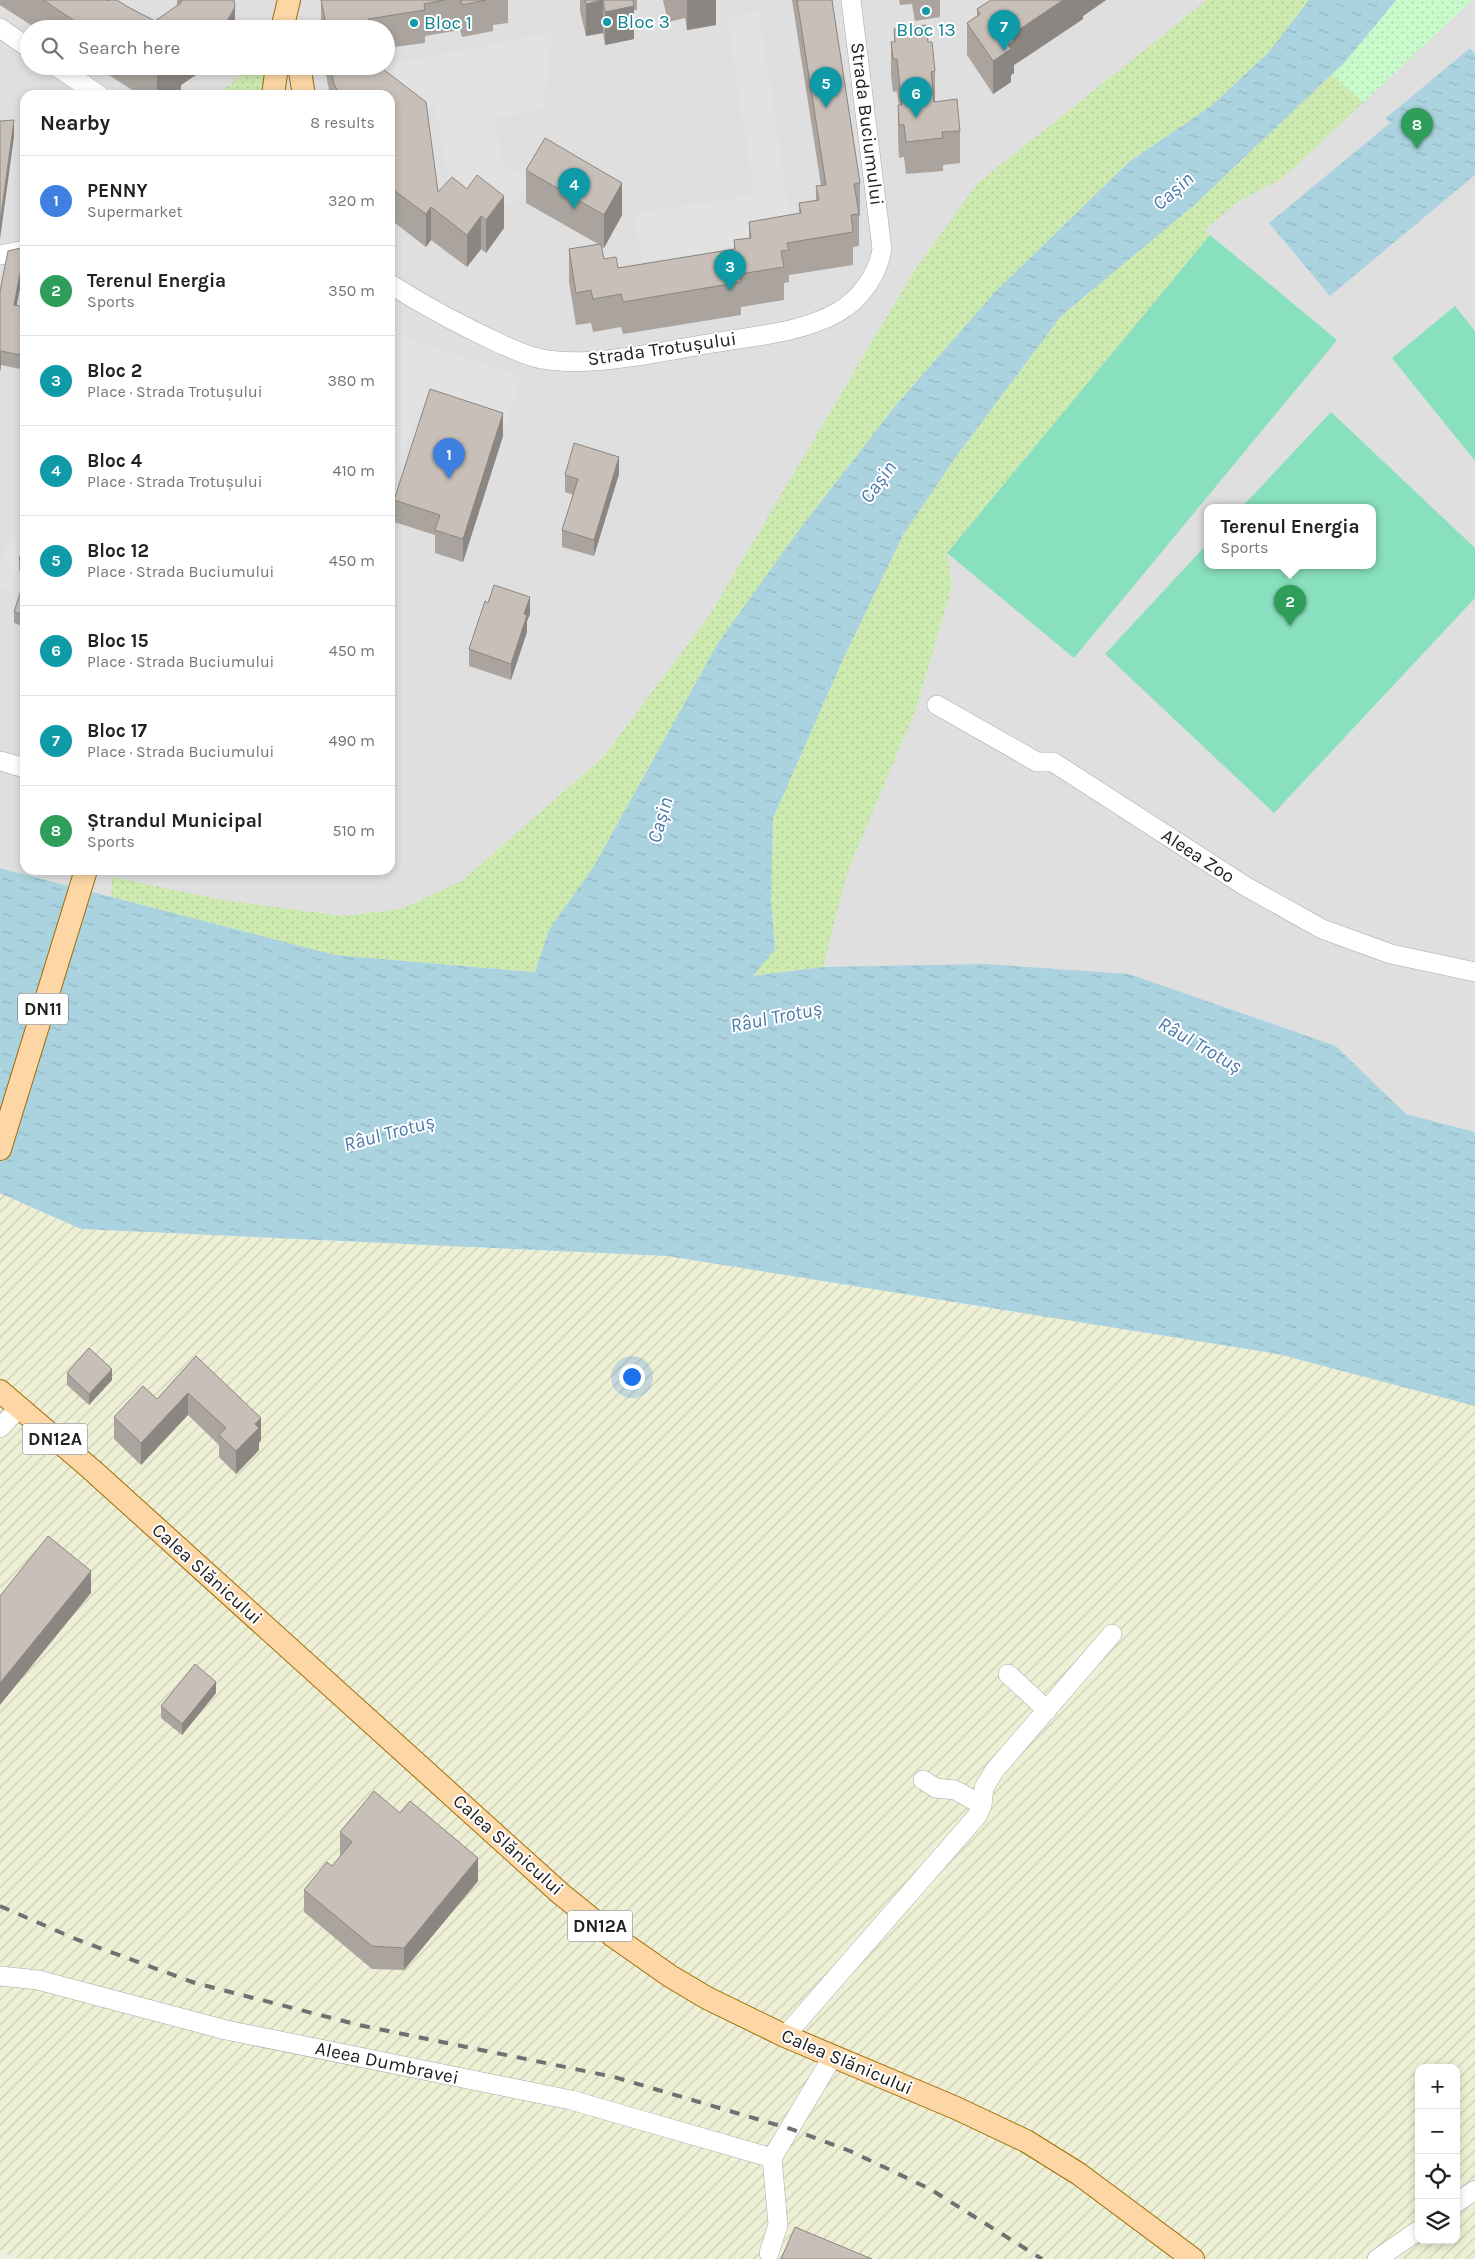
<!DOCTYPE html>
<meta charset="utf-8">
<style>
body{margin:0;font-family:Karla,sans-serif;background:#f6f6f6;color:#222}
.controls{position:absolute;right:15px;bottom:15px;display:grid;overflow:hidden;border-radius:10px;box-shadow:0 2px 8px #0003}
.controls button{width:45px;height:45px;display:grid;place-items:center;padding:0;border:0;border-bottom:1px solid #e0e0e0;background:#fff;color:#222;font:25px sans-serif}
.you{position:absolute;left:631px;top:1376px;width:18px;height:18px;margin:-12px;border:4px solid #fff;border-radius:50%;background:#1a73e8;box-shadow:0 0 0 8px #1a73e833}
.badge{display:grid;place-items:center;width:32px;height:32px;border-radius:50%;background:#1a73e8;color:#fff;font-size:16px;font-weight:700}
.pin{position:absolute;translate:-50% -41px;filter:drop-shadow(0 1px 2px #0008)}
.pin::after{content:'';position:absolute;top:26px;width:18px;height:15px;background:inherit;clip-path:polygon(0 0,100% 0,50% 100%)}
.popup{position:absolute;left:1204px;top:504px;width:172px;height:65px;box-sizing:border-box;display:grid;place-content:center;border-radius:10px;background:#fff;filter:drop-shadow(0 1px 4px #0005);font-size:16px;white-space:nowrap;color:#767676}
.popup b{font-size:19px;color:#222}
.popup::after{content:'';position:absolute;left:50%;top:100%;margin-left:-10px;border:10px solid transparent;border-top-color:#fff}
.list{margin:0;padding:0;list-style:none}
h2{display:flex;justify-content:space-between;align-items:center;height:65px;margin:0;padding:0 20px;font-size:21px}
h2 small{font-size:16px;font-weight:400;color:#767676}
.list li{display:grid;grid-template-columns:32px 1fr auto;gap:15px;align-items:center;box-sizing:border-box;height:90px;padding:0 20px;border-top:1px solid #e0e0e0}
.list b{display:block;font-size:19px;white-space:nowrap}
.list p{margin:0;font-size:16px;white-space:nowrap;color:#767676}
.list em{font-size:16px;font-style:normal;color:#767676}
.icon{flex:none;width:28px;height:28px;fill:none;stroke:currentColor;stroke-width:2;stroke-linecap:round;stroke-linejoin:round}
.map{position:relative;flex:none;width:1475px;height:2259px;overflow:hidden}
.search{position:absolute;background:#fff;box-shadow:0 2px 8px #0003;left:20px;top:20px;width:375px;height:55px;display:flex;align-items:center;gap:12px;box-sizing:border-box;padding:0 18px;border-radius:28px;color:#767676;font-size:19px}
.panel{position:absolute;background:#fff;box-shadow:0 2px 8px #0003;left:20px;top:90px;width:375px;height:785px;border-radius:15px}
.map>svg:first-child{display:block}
</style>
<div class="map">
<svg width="1475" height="2259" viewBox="0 0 1475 2259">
<defs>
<pattern id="farmland-furrows" width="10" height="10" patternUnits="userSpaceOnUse" patternTransform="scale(1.25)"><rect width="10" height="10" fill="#eef0d5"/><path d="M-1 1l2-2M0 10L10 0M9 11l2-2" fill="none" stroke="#ccceb7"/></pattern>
<pattern id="grass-dots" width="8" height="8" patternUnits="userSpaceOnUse" patternTransform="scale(1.25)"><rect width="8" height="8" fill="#cdebb0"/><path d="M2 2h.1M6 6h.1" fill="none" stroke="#b0c997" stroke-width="1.8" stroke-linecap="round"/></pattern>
<pattern id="park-dots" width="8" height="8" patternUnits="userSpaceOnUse" patternTransform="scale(1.25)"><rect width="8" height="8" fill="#c8facc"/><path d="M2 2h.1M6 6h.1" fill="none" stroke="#acd6af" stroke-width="1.8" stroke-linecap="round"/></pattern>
<pattern id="water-ripples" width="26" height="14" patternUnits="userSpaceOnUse" patternTransform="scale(1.25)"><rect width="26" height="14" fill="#aad3df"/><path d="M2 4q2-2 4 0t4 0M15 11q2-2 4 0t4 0" fill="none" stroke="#92b5bf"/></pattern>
</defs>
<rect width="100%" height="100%" fill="#f2efe9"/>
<!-- residential -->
<path fill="#e0dfdf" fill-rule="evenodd" d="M0 0H1475V1132L1406 1114 1336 1046 692 984 335 955 0 868ZM29 29H386V66H29ZM25 95H390V870H25ZM1208 507H1372V565H1208Z"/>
<!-- farmland -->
<path fill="url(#farmland-furrows)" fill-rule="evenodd" d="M0 1193 81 1229 667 1256 1278 1354 1475 1406V2259H22L0 2253ZM1419 2068H1456V2240H1419Z"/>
<!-- grass -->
<g fill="url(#grass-dots)">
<polygon points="1207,0 1309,0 1268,53 1211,106 1129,162 996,291 896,405 799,530 718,643 594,866 549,930 535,972 335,955 111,897 112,877 222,900 343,916 401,909 462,881 604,756 709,616 914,271 978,183"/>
<polygon points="1396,0 1472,0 1283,178 1236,203 1205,230 1210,235 947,553 952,586 916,709 847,873 823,967 753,976 775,948 771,900 773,818 844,657 903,535 955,458 1061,316 1193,206 1344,63"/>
<polygon points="253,66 269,66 265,95 217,95"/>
</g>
<!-- park -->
<polygon fill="url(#park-dots)" points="1396,0 1472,0 1363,103 1332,74 1344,63"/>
<!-- pitch -->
<g fill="#88e0be">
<polygon points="1210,235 1337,340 1074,658 947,553"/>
<polygon points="1455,306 1475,331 1475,461 1392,358"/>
<polygon points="1331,412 1475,548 1475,598 1274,813 1105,654 1207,544 1208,565 1372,565 1372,507 1242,507"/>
</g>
<!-- parking -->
<g fill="#e2e2e2">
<polygon points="759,12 793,239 642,262 635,213 754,195 727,16"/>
<polygon points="553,32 543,109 494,119 503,161 508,166 530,181 511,205 486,188 452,197 435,106 402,111 394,64"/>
<polygon points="390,332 521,377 503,432 420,404 390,494"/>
<polygon points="10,533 25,537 11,593 0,587 0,566"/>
</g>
<!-- water -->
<g fill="url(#water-ripples)">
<polygon points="1309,0 1396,0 1344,63 1332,74 1193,206 1061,316 955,458 903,535 844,657 773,818 771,901 775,949 753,976 823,967 985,964 1129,974 1336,1046 1406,1114 1475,1132 1475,1406 1278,1354 667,1256 81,1229 0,1193 0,868 335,955 535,972 549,930 594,866 718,643 799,530 896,405 996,291 1129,162 1211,106 1268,53"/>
<polygon points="1470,48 1475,54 1475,175 1330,296 1269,223 1390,123 1386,118"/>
</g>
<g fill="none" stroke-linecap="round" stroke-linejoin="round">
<!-- minor casing -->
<g stroke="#a9a9a9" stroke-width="20">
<g id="minor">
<polyline points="0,28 29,48"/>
<polyline points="56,66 99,95"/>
<polyline points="0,255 25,250"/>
<path d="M390 284C426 307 464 327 503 345 515 350 529 357 542 359 589 368 659 352 707 344 750 336 800 334 838 312 861 299 878 274 882 249L851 0"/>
<polyline points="937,705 1037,762 1053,762 1245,886 1322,929 1391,954 1475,972"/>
<polyline points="0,761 25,768"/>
<polyline points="0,1428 19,1408"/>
<polyline points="1008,1674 1047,1710"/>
<polyline points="923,1780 936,1788 955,1790 982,1805"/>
<polyline points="0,1976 38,1980 226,2030 571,2100 772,2158"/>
<polyline points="785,2036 977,1816 982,1805 984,1788 994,1771 1112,1634"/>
<polyline points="1456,2203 1475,2190"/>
<polyline points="769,2253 778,2225 772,2158 833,2056"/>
<polyline points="1377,2259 1419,2230"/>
</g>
</g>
<!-- major casing -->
<g stroke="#a06b00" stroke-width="24">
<g id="major">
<polyline points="282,29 289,0"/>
<polyline points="299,66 304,95"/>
<polyline points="273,95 277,66"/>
<polyline points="0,1149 86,870"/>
<polyline points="0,1391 91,1469 561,1894 613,1936 670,1976 707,1998 785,2036 956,2108 1026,2141 1079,2174 1193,2259"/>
</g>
</g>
<!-- minor -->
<use href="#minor" stroke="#fff" stroke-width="19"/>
<!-- major -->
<use href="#major" stroke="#fcd6a4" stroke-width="22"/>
<!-- rail -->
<polyline stroke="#707070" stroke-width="4" stroke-dasharray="10 10" stroke-linecap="butt" points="0,1906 78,1940 195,1983 359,2025 614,2077 791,2129 850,2151 930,2189 1042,2259"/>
</g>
<!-- wall -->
<g fill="#aba49e">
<polygon points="0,0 107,0 128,7 155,21 177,6 177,0 234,0 235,29 37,29 0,5"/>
<polygon points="321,0 508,0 508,23 493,25 493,31 462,37 460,30 425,36 425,43 386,48 386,29 321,29"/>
<polygon points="580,0 637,0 637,10 634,10 634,39 605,45 603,33 586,36 580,11"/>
<polygon points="663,0 716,0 716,25 687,30 685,18 668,22"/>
<polygon points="792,0 832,0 860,183 860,216 859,216 859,246 853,247 853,265 789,275 789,282 784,283 784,300 741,307 741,315 623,334 621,327 593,332 591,323 576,325 569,282 569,249 598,244 526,203 526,170 622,215 604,248 601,246 604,259 618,268 734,249 734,240 749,238 749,222 799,213 799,203 816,201 816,186 821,185"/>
<polygon points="899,0 940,0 940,17 915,21 912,4 900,5"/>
<polygon points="991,0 1106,0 1083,16 1083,19 1014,65 1014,73 1011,75 1011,82 993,94 967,55 967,23 977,16 977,9"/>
<polygon points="894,29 928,42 935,71 935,102 960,131 960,163 943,165 943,171 906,174 904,157 899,158 898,138 898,105 899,105 897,91 893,92 891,75 891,42 894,42"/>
<polygon points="95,66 209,66 181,85 181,90 175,95 140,95"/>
<polygon points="326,66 379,66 438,192 504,228 486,253 481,249 467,267 431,240 426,247 395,223 390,192 390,95 330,95 326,75"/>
<polygon points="25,247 25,278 22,278 16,306 25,307 25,349 24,349 20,369 1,365 0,372 0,291"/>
<polygon points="503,436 463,562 435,553 435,535 394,522 394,500"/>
<polygon points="619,474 594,556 562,547 562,530 573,495 565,492 565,475"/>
<polygon points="25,543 25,573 19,571 19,559"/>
<polygon points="25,578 25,627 14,623 14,612"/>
<polygon points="488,603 530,614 527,621 527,632 511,680 469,666 469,649"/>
<polygon points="196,1356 261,1440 259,1443 259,1450 236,1474 219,1457 219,1445 188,1415 141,1465 114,1439 114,1417 157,1399"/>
<polygon points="67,1373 112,1380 89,1405 67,1385"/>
<polygon points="216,1693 182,1735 161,1718 161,1706"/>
<polygon points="340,1832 478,1881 404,1970 372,1969 304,1912 304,1890 332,1866 341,1855 340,1855"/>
</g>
<!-- shaded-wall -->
<g fill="#8b8681">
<polygon points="603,0 603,33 586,36 586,4"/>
<polygon points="687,0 716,0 716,25 687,30"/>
<polygon points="1063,0 1106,0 1083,16 1083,19 1014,65 1014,73 1011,75 1011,82 993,94 993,61 1008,45 1011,35"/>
<polygon points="634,6 634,39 605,45 605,12"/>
<polygon points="235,7 235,29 216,29"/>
<polygon points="167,66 209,66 181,85 181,90 175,95 157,95 157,70"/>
<polygon points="14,120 14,137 0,239 0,223"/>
<polygon points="622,183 622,215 604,248 604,215"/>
<polygon points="504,196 504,228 486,253 486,220"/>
<polygon points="431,207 431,240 426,247 426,214"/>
<polygon points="481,216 481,249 467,267 467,235"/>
<polygon points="22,264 22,278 14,319 14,305"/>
<polygon points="24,335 24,349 20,369 20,355"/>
<polygon points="1,351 1,365 0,372 0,358"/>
<polygon points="503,413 503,436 463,562 463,539"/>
<polygon points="619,457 619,474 594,556 594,540"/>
<polygon points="530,597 530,614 527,621 527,632 511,680 511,664 524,614"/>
<polygon points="112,1369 112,1380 89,1405 89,1394"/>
<polygon points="188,1393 188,1415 141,1465 141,1443"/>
<polygon points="261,1418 261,1440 259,1443 259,1450 236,1474 236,1451 255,1424"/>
<polygon points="91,1571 91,1593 0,1705 0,1683"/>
<polygon points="216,1682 216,1693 182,1735 182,1724"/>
<polygon points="478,1858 478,1881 404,1970 404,1948"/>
</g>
<!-- building -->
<g fill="#c7bfb8" stroke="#8b8681">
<polygon points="43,0 107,0 108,1 109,0 117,0 128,7 155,21 181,3 181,0 234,0 235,7 227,21 216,29 87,29"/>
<polygon points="321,0 445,0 424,4 425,10 368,19 369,29 327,29"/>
<polygon points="461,0 486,0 462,5"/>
<polygon points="585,0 603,0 586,4"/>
<polygon points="603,0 633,0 634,6 605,12"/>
<polygon points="797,0 832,0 860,183 854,184 859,214 851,215 853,232 787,243 789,250 781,251 784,267 740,274 741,282 623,302 621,294 593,299 591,290 576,293 569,249 601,244 604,259 616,257 618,268 735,249 734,240 751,238 749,222 801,213 799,203 819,200 816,186 826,185"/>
<polygon points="991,0 1063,0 1011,35 1014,40 1008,45 1011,49 993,61 967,23 980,14 977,9"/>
<polygon points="926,25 928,42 932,42 935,71 931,72 934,102 957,99 960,131 942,132 943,138 906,142 904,125 899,125 898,105 902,105 897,59 893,59 891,42 895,42 894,29"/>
<polygon points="146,66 167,66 157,70 150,69"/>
<polygon points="330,66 379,66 426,102 438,192 452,177 467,189 477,175 504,196 486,220 481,216 467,235 431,207 426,214 395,191 390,160 390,95 343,95 338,91 334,84"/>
<polygon points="14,120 0,223 0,121"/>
<polygon points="545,138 622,183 604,215 526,170"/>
<polygon points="25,247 25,265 22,264 14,305 25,307 25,336 24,335 20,355 1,351 0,358 0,291 8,251"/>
<polygon points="430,389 503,413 463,539 435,530 440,515 394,500"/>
<polygon points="574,443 619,457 594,540 562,530 578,479 565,475"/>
<polygon points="25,543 25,561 19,559"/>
<polygon points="25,578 25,615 14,612"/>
<polygon points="494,585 530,597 524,614 527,615 511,664 469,649 485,601 488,603"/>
<polygon points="89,1348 112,1369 89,1394 67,1373"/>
<polygon points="196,1356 261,1418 255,1424 259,1428 236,1451 219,1435 226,1428 188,1393 141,1443 114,1417 143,1386 157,1399"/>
<polygon points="48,1536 91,1571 0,1683 0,1596"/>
<polygon points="195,1664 216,1682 182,1724 161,1706"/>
<polygon points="374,1791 400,1813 410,1801 478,1858 404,1948 372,1946 304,1890 327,1862 332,1866 352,1842 340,1832"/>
<polygon points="795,2227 872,2259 781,2259"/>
</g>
<!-- markers -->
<g fill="#0f9aa8" stroke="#fff" stroke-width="2">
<circle cx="926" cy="11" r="5"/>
<circle cx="607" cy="22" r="5"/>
<circle cx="414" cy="23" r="5"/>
</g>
<g text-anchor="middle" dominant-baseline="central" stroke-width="4" stroke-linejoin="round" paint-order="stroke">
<!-- shield labels -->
<g fill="#fff" stroke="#646464" stroke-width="1">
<rect x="18" y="993.5" width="50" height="31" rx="4"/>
<rect x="22.5" y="1423.5" width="65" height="31" rx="4"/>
<rect x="567.5" y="1910.5" width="65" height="31" rx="4"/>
</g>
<g font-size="18" font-weight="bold" fill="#222">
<text x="43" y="1009">DN11</text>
<text x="55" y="1439">DN12A</text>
<text x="600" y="1926">DN12A</text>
</g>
<!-- culture labels -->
<g font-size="19" fill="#0d838f" stroke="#fff" text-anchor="start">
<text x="617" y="22">Bloc 3</text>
<text x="424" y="23">Bloc 1</text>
<text x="926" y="30" text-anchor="middle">Bloc 13</text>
</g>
<!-- street labels -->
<g font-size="19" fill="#222" stroke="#fff">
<text transform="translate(867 124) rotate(83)">Strada Buciumului</text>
<text transform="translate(662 349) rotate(-8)">Strada Trotușului</text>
<text transform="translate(1198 856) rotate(33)">Aleea Zoo</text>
<text transform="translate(207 1574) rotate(42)">Calea Slănicului</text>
<text transform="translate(508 1845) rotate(42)">Calea Slănicului</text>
<text transform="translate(847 2062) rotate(23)">Calea Slănicului</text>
<text transform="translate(387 2063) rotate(12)">Aleea Dumbravei</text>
</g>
<!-- water labels -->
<g font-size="20" font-style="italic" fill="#4a7aab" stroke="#fff">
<text transform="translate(1173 191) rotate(-41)">Cașin</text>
<text transform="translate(878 482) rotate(-54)">Cașin</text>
<text transform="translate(660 820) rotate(-74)">Cașin</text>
<text transform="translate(776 1017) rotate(-11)">Râul Trotuș</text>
<text transform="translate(1200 1045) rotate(30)">Râul Trotuș</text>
<text transform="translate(389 1133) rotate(-15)">Râul Trotuș</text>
</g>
</g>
</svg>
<div class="controls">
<button>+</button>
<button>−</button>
<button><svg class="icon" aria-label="locate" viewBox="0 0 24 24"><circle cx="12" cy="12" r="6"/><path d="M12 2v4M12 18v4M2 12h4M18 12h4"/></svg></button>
<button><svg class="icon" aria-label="layers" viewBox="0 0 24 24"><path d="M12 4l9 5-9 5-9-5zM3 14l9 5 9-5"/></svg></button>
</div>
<div class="you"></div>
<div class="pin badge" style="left:449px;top:479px;background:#3f7fe0">1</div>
<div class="pin badge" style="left:1290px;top:626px;background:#2e9e5b">2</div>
<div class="popup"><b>Terenul Energia</b>Sports</div>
<div class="pin badge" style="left:730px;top:291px;background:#0f9aa8">3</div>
<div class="pin badge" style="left:574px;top:209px;background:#0f9aa8">4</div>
<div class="pin badge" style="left:826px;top:108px;background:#0f9aa8">5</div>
<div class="pin badge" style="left:916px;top:118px;background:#0f9aa8">6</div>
<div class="pin badge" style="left:1004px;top:51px;background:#0f9aa8">7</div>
<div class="pin badge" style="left:1417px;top:149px;background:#2e9e5b">8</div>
<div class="search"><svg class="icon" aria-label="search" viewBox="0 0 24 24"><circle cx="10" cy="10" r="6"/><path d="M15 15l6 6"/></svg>Search here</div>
<section class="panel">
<h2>Nearby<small>8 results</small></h2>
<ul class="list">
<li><span class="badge" style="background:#3f7fe0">1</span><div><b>PENNY</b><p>Supermarket</p></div><em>320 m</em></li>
<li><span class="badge" style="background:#2e9e5b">2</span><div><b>Terenul Energia</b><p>Sports</p></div><em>350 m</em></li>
<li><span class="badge" style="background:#0f9aa8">3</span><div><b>Bloc 2</b><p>Place · Strada Trotușului</p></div><em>380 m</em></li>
<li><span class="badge" style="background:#0f9aa8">4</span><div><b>Bloc 4</b><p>Place · Strada Trotușului</p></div><em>410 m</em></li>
<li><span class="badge" style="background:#0f9aa8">5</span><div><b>Bloc 12</b><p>Place · Strada Buciumului</p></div><em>450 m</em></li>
<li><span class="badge" style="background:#0f9aa8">6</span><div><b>Bloc 15</b><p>Place · Strada Buciumului</p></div><em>450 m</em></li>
<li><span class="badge" style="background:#0f9aa8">7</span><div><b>Bloc 17</b><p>Place · Strada Buciumului</p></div><em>490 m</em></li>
<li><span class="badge" style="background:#2e9e5b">8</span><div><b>Ștrandul Municipal</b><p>Sports</p></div><em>510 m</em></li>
</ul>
</section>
</div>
